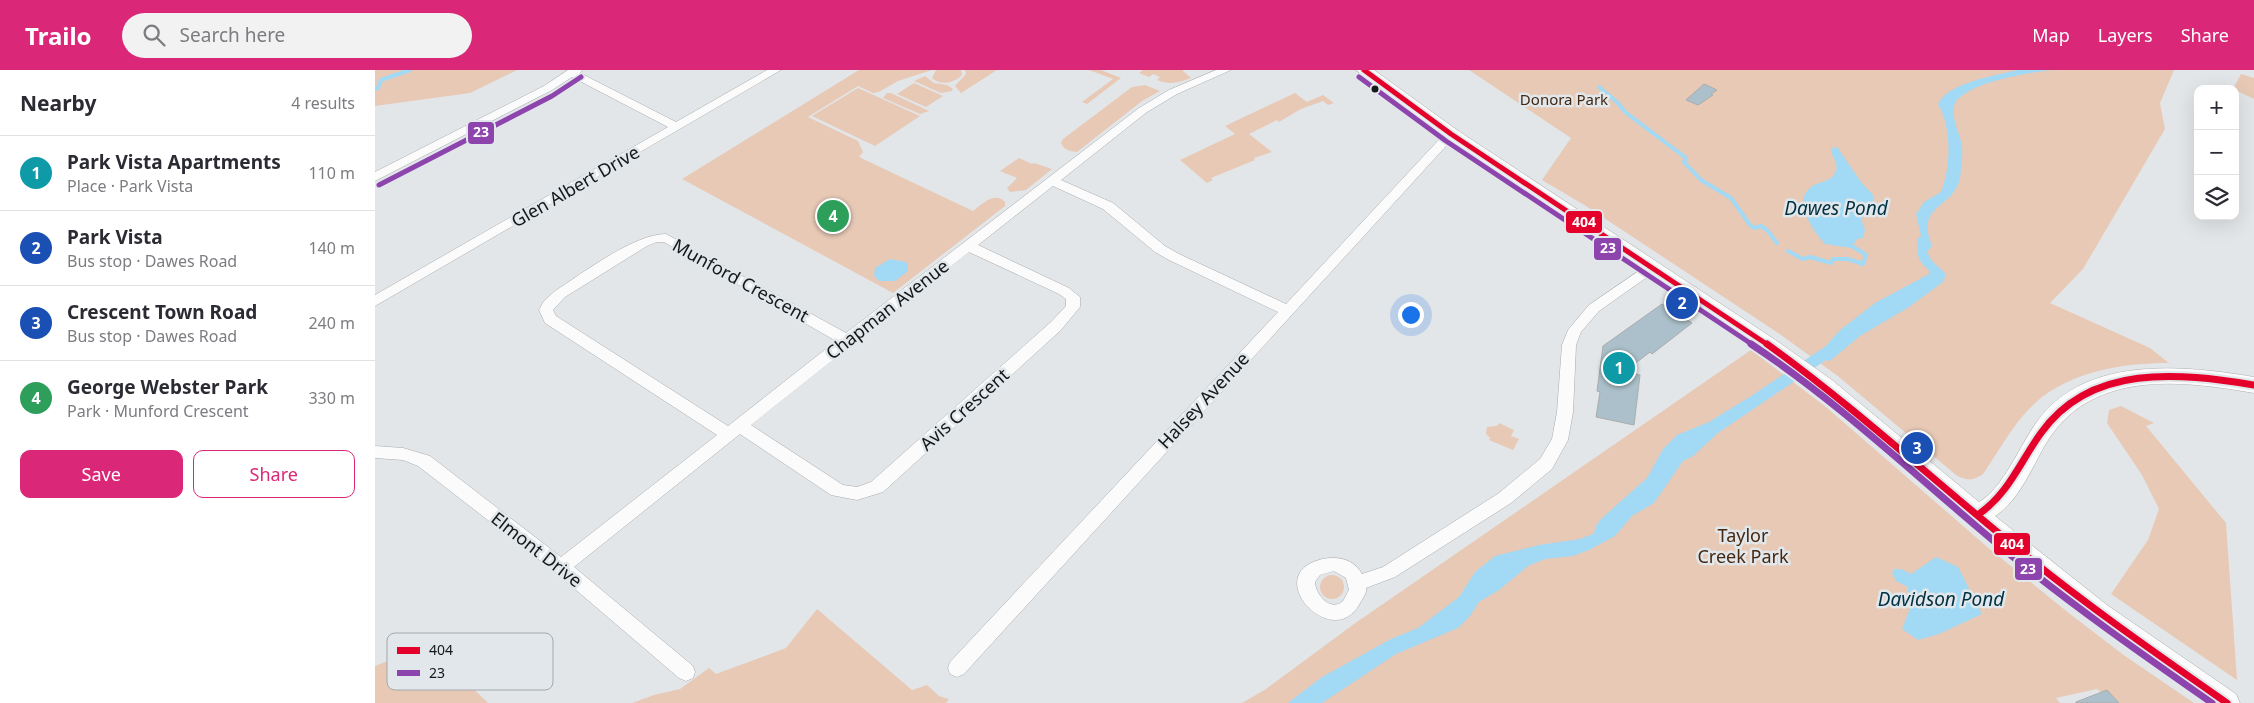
<!DOCTYPE html>
<meta charset="utf-8">
<style>
body{margin:0;font-family:"Noto Sans",sans-serif;background:#f2f2f3;color:#2b2b33}
.controls{position:absolute;right:15px;top:15px;display:grid;overflow:hidden;border-radius:10px;box-shadow:0 5px 20px #0002}
.controls button{width:45px;height:45px;display:grid;place-items:center;padding:0;border:0;border-bottom:1px solid #e1e1e2;background:#fff;color:#2b2b33;font:25px sans-serif}
.you{position:absolute;left:1035px;top:244px;width:18px;height:18px;margin:-12px;border:4px solid #fff;border-radius:50%;background:#1a73e8;box-shadow:0 0 0 8px #1a73e833}
.badge{display:grid;place-items:center;width:32px;height:32px;border-radius:50%;background:#db2777;color:#fff;font-size:16px;font-weight:700}
.pin{position:absolute;translate:-50% -50%;border:2px solid #fff;box-shadow:0 1px 5px #0006}
.list{margin:0;padding:0;list-style:none}
h2{display:flex;justify-content:space-between;align-items:center;height:65px;margin:0;padding:0 20px;font-size:21px}
h2 small{font-size:16px;font-weight:400;color:#7c7c81}
.list li{display:grid;grid-template-columns:32px 1fr auto;gap:15px;align-items:center;box-sizing:border-box;height:75px;padding:0 20px;border-top:1px solid #e1e1e2}
.list b{display:block;font-size:19px;white-space:nowrap}
.list p{margin:0;font-size:16px;white-space:nowrap;color:#7c7c81}
.list em{font-size:16px;font-style:normal;color:#7c7c81}
.actions{display:flex;gap:10px;padding:15px 20px}
.actions a{flex:1;padding:11px 0;border:1px solid #db2777;border-radius:10px;text-align:center;font-size:18px;color:#db2777}
.actions .main{background:#db2777;color:#fff}
.icon{flex:none;width:28px;height:28px;fill:none;stroke:currentColor;stroke-width:2;stroke-linecap:round;stroke-linejoin:round}
.map{position:relative;flex:none;width:1879px;height:633px;overflow:hidden}
header{display:flex;align-items:center;gap:30px;box-sizing:border-box;height:70px;padding:0 25px;background:#db2777;color:#fff}
header strong{font-size:24px}
nav{display:flex;gap:28px;margin-inline-start:auto;font-size:18px}
.search{width:350px;height:45px;background:#f2f2f3;display:flex;align-items:center;gap:12px;box-sizing:border-box;padding:0 18px;border-radius:28px;color:#7c7c81;font-size:19px}
main{display:flex}
aside{flex:1;background:#fff}
.map>svg:first-child{display:block}
</style>
<header>
<strong>Trailo</strong>
<div class="search"><svg class="icon" aria-label="search" viewBox="0 0 24 24"><circle cx="10" cy="10" r="6"/><path d="M15 15l6 6"/></svg>Search here</div>
<nav><a>Map</a><a>Layers</a><a>Share</a></nav>
</header>
<main>
<aside>
<h2>Nearby<small>4 results</small></h2>
<ul class="list">
<li><span class="badge" style="background:#0f9aa8">1</span><div><b>Park Vista Apartments</b><p>Place · Park Vista</p></div><em>110 m</em></li>
<li><span class="badge" style="background:#1a4fb4">2</span><div><b>Park Vista</b><p>Bus stop · Dawes Road</p></div><em>140 m</em></li>
<li><span class="badge" style="background:#1a4fb4">3</span><div><b>Crescent Town Road</b><p>Bus stop · Dawes Road</p></div><em>240 m</em></li>
<li><span class="badge" style="background:#2e9e5b">4</span><div><b>George Webster Park</b><p>Park · Munford Crescent</p></div><em>330 m</em></li>
</ul>
<div class="actions"><a class="main">Save</a><a>Share</a></div>
</aside>
<div class="map">
<svg width="1879" height="633" viewBox="0 0 1879 633">
<rect width="100%" height="100%" fill="#e3e6e8"/>
<!-- green -->
<g fill="#e7c9b6">
<polygon points="0,0 142,0 95,23 0,36"/>
<path d="M484 0H557L523 11 504 22 498 23 483 16 433 47 483 71 488 82 484 87 598 141C607 134 620 121 630 132V136L518 223 307 109Z"/>
<path d="M561 0H586L587 5C580 13 565 16 557 8Z"/>
<polygon points="590,0 622,0 586,23 580,16 591,4"/>
<polygon points="714,0 726,0 746,8 712,34 707,32 738,9"/>
<path d="M768 0H807L816 8C803 13 795 15 782 10L785 7 778 4 774 7 764 3Z"/>
<path d="M1094 0H1799L1785 33 1790 59 1708 199 1675 233 1775 278 1794 293C1748 293 1696 301 1660 333 1639 352 1624 381 1608 404 1598 411 1592 411 1581 405L1464 307 1406 265 1211 136 1167 110 1196 68Z"/>
<polygon points="1866,4 1879,8 1879,29 1858,19"/>
<polygon points="550,6 559,13 572,15 578,19 577,21 566,23 539,11"/>
<polygon points="539,13 568,26 551,37 522,24"/>
<path d="M770 15 785 21 767 31 702 82C694 81 689 80 686 73L688 69 757 17Z"/>
<polygon points="483,18 545,46 500,76 437,46"/>
<polygon points="512,23 516,23 554,41 545,44 508,28"/>
<polygon points="920,23 932,32 948,25 959,33 953,35 948,31 926,39 904,52 902,50 874,64 897,82 879,88 880,90 836,108 838,110 832,113 805,90 860,64 850,56"/>
<polygon points="644,88 657,94 659,93 677,99 651,120 635,122 632,118 642,108 625,101"/>
<polygon points="1376,280 1451,337 1611,476 1695,544 1750,586 1819,633 1741,633 1722,619 1681,628 1685,633 867,633 891,619 979,554"/>
<polygon points="1746,336 1779,353 1771,356 1851,453 1862,610 1736,524 1773,470 1784,439 1767,405 1732,353 1734,340"/>
<polygon points="1124,353 1139,360 1136,366 1144,369 1138,380 1114,370 1115,368 1111,364 1112,357 1122,356"/>
<circle cx="957" cy="517" r="12"/>
<polygon points="442,539 537,620 552,615 564,626 574,629 571,633 257,633 279,625 305,619 334,598 341,604 411,578"/>
<polygon points="53,575 113,633 0,633 0,596"/>
</g>
<!-- water -->
<g fill="#a2d9f4">
<path d="M1643 0H1677C1652 3 1601 11 1583 29 1571 41 1586 63 1587 77 1588 86 1586 99 1585 108 1578 140 1540 133 1557 176L1552 182 1557 191 1571 204 1568 212 1534 237 1485 266 1455 291 1451 290 1343 363 1318 386 1308 391 1279 433 1257 446 1240 466 1214 480 1198 486 1170 489 1153 496 1124 520 1104 532 1095 546 1083 558 1021 584 947 633H913L947 607 1016 569 1043 558 1084 527 1100 502 1120 486 1164 475 1205 469 1218 464 1222 454 1227 448 1272 408 1288 379 1302 365 1334 352 1376 326 1451 276 1464 261 1500 233 1554 204 1555 201C1542 191 1542 184 1542 169L1546 166 1541 144 1549 132 1566 122C1576 97 1577 58 1563 34 1572 13 1622 5 1643 0Z"/>
<path d="M1462 77 1486 112 1498 125 1499 137 1486 149 1490 160 1488 168 1482 169 1476 178 1450 174C1438 161 1417 130 1436 117 1444 111 1456 113 1461 101 1464 94 1456 86 1456 78Z"/>
<polygon points="515,189 531,192 533,195 532,202 520,211 504,211 499,206 500,198"/>
<polygon points="1561,487 1583,497 1607,544 1564,564 1543,570 1527,559 1534,541 1533,517 1521,511 1517,503 1519,499 1526,499 1536,504"/>
</g>
<g fill="none" stroke-linecap="round" stroke-linejoin="round">
<!-- stream -->
<g stroke="#a2d9f4" stroke-width="4">
<polyline points="1224,17 1243,33 1250,42 1311,88 1309,92 1326,110 1356,128 1375,155 1379,158 1386,156 1392,160 1402,173"/>
<polyline points="0,19 3,18 6,10 35,0"/>
<polyline points="1413,181 1428,189 1435,187 1456,193 1458,189 1473,189 1488,194 1491,185 1477,176"/>
</g>
</g>
<!-- building -->
<g fill="#abc0ca" stroke="#aaacad">
<polygon points="1329,14 1342,20 1336,24 1338,25 1323,35 1311,30"/>
<polygon points="1287,234 1317,253 1277,284 1275,282 1249,302 1265,305 1259,355 1221,347 1225,322 1222,321 1228,276"/>
<polygon points="1732,620 1744,633 1701,633 1701,632"/>
</g>
<g fill="none" stroke-linecap="round" stroke-linejoin="round">
<!-- street casing -->
<g stroke="#a9abac" stroke-width="1">
<g id="street">
<polygon points="193,0 207,0 205,3 301,52 392,0 406,0 0,236 0,225 293,57 197,7 177,20 0,111 0,102 169,16"/>
<path d="M841 0H856L802 24 772 42 686 110 738 133 790 176 804 184 911 234 1072 61H1080L1082 64 589 604 582 607 575 604 573 598 575 592 903 242 794 190 780 182 728 139 678 116 603 175 694 218 705 227V237L686 260 508 422 482 430 456 425 365 364 199 497 318 596 320 602 318 608 311 611 304 608 180 502 43 396 28 390 0 388V376L28 378 55 386 186 487 342 365 170 253 164 240 169 231 180 221C208 203 259 164 291 164L471 263 764 38 794 20ZM282 172H289L461 271 353 356 181 246 178 240 190 227 272 176ZM594 182 684 224 691 229V236L676 252 496 412 482 417 468 415 376 355Z"/>
<path d="M1277 192 1282 194 1284 197 1282 200 1224 241 1206 262 1201 275 1198 342 1193 370 1177 399 1136 433 1020 507 991 518C992 524 987 529 984 535 958 579 894 514 936 493 953 485 977 485 987 504L1008 497 1124 423 1165 389 1177 369 1182 342 1187 275 1193 260 1214 235ZM959 501 971 508 974 520C972 523 970 528 968 531 955 543 940 523 940 512L945 505Z"/>
</g>
</g>
<!-- secondary casing -->
<g stroke="#a9abac" stroke-width="1">
<path id="secondary" d="M981 0H999L1082 60 1399 269 1457 310 1604 432C1629 417 1644 377 1661 353 1708 285 1808 295 1879 307V323C1804 310 1715 299 1670 375 1657 398 1643 432 1620 446L1732 535 1861 624 1865 633H1830L1714 551 1630 483 1441 322 1385 279 1070 68Z"/>
</g>
<!-- street -->
<use href="#street" fill="#fbfbfc" fill-rule="evenodd"/>
<!-- secondary -->
<use href="#secondary" fill="#fbfbfc" fill-rule="evenodd"/>
<!-- bus-1-far1 casing -->
<g stroke="#e1e7ea" stroke-width="8">
<polyline id="bus-1-far1" points="989,0 1076,64 1393,275"/>
</g>
<!-- bus-1 casing -->
<g stroke="#e1e7ea" stroke-width="11">
<g id="bus-1">
<path d="M1392 274C1478 336 1556 408 1638 475 1707 532 1779 582 1852 633"/>
<path d="M1604 444C1634 423 1645 392 1666 363 1716 293 1804 303 1879 315"/>
</g>
</g>
<!-- bus-2-far1 casing -->
<g stroke="#e1e7ea" stroke-width="8">
<g id="bus-2-far1">
<polyline points="984,7 1071,71 1378,275"/>
<polyline points="4,115 177,26 206,7"/>
</g>
</g>
<!-- bus-2 casing -->
<g stroke="#e1e7ea" stroke-width="11">
<path id="bus-2" d="M1376 274C1468 335 1547 412 1632 482 1698 536 1767 584 1837 633"/>
</g>
<!-- bus-1-far1 -->
<use href="#bus-1-far1" stroke="#e4002b" stroke-width="5"/>
<!-- bus-1 -->
<use href="#bus-1" stroke="#e4002b" stroke-width="7"/>
<!-- bus-2-far1 -->
<use href="#bus-2-far1" stroke="#8e44ad" stroke-width="5"/>
<!-- bus-2 -->
<use href="#bus-2" stroke="#8e44ad" stroke-width="7"/>
</g>
<!-- markers -->
<circle fill="#151718" stroke="#e1e7ea" stroke-width="2" cx="1000" cy="19" r="4.5"/>
<g text-anchor="middle" dominant-baseline="central" stroke-width="5" stroke-linejoin="round" paint-order="stroke">
<!-- far-park labels -->
<g font-size="15" fill="#462710" stroke="#e1e7ea">
<text x="1189" y="29">Donora Park</text>
</g>
<!-- street labels -->
<g font-size="18" fill="#151718" stroke="#e1e7ea">
<text transform="translate(200 116) rotate(-30)">Glen Albert Drive</text>
<text transform="translate(366 210) rotate(29)">Munford Crescent</text>
<text transform="translate(512 239) rotate(-38)">Chapman Avenue</text>
<text transform="translate(828 330) rotate(-47)">Halsey Avenue</text>
<text transform="translate(589 339) rotate(-42)">Avis Crescent</text>
<text transform="translate(162 479) rotate(38)">Elmont Drive</text>
</g>
<!-- park labels -->
<g font-size="18" fill="#462710" stroke="#e1e7ea">
<text x="1368" y="465">Taylor<tspan x="1368" dy="21">Creek Park</tspan></text>
</g>
<!-- water labels -->
<g font-size="19" font-style="italic" fill="#003042" stroke="#e1e7ea">
<text x="1461" y="138">Dawes Pond</text>
<text x="1566" y="529">Davidson Pond</text>
</g>
</g>
<!-- legend -->
<rect x="12" y="563" width="166" height="57" rx="8" fill="#e1e7ea" stroke="#a4a9ab" stroke-width="1"/>
<rect x="22" y="577" width="23" height="7" fill="#e4002b"/>
<rect x="22" y="600" width="23" height="6" fill="#8e44ad"/>
<g font-size="14" fill="#151718">
<text x="54" y="585">404</text>
<text x="54" y="608">23</text>
</g>
<g stroke="#e1e7ea" stroke-width="2">
<rect x="92" y="51" width="28" height="24" rx="5" fill="#8e44ad"/>
<rect x="1190" y="140" width="38" height="24" rx="5" fill="#e4002b"/>
<rect x="1218" y="167" width="29" height="24" rx="5" fill="#8e44ad"/>
<rect x="1618" y="462" width="38" height="24" rx="5" fill="#e4002b"/>
<rect x="1639" y="487" width="29" height="24" rx="5" fill="#8e44ad"/>
</g>
<g font-size="14" text-anchor="middle" font-weight="bold" fill="#fff">
<text x="106" y="67">23</text>
<text x="1209" y="157">404</text>
<text x="1233" y="183">23</text>
<text x="1637" y="479">404</text>
<text x="1653" y="504">23</text>
</g>
</svg>
<div class="controls">
<button>+</button>
<button>−</button>
<button><svg class="icon" aria-label="layers" viewBox="0 0 24 24"><path d="M12 4l9 5-9 5-9-5zM3 14l9 5 9-5"/></svg></button>
</div>
<div class="you"></div>
<div class="pin badge" style="left:1244px;top:298px;background:#0f9aa8">1</div>
<div class="pin badge" style="left:1307px;top:233px;background:#1a4fb4">2</div>
<div class="pin badge" style="left:1542px;top:378px;background:#1a4fb4">3</div>
<div class="pin badge" style="left:458px;top:146px;background:#2e9e5b">4</div>
</div>
</main>
